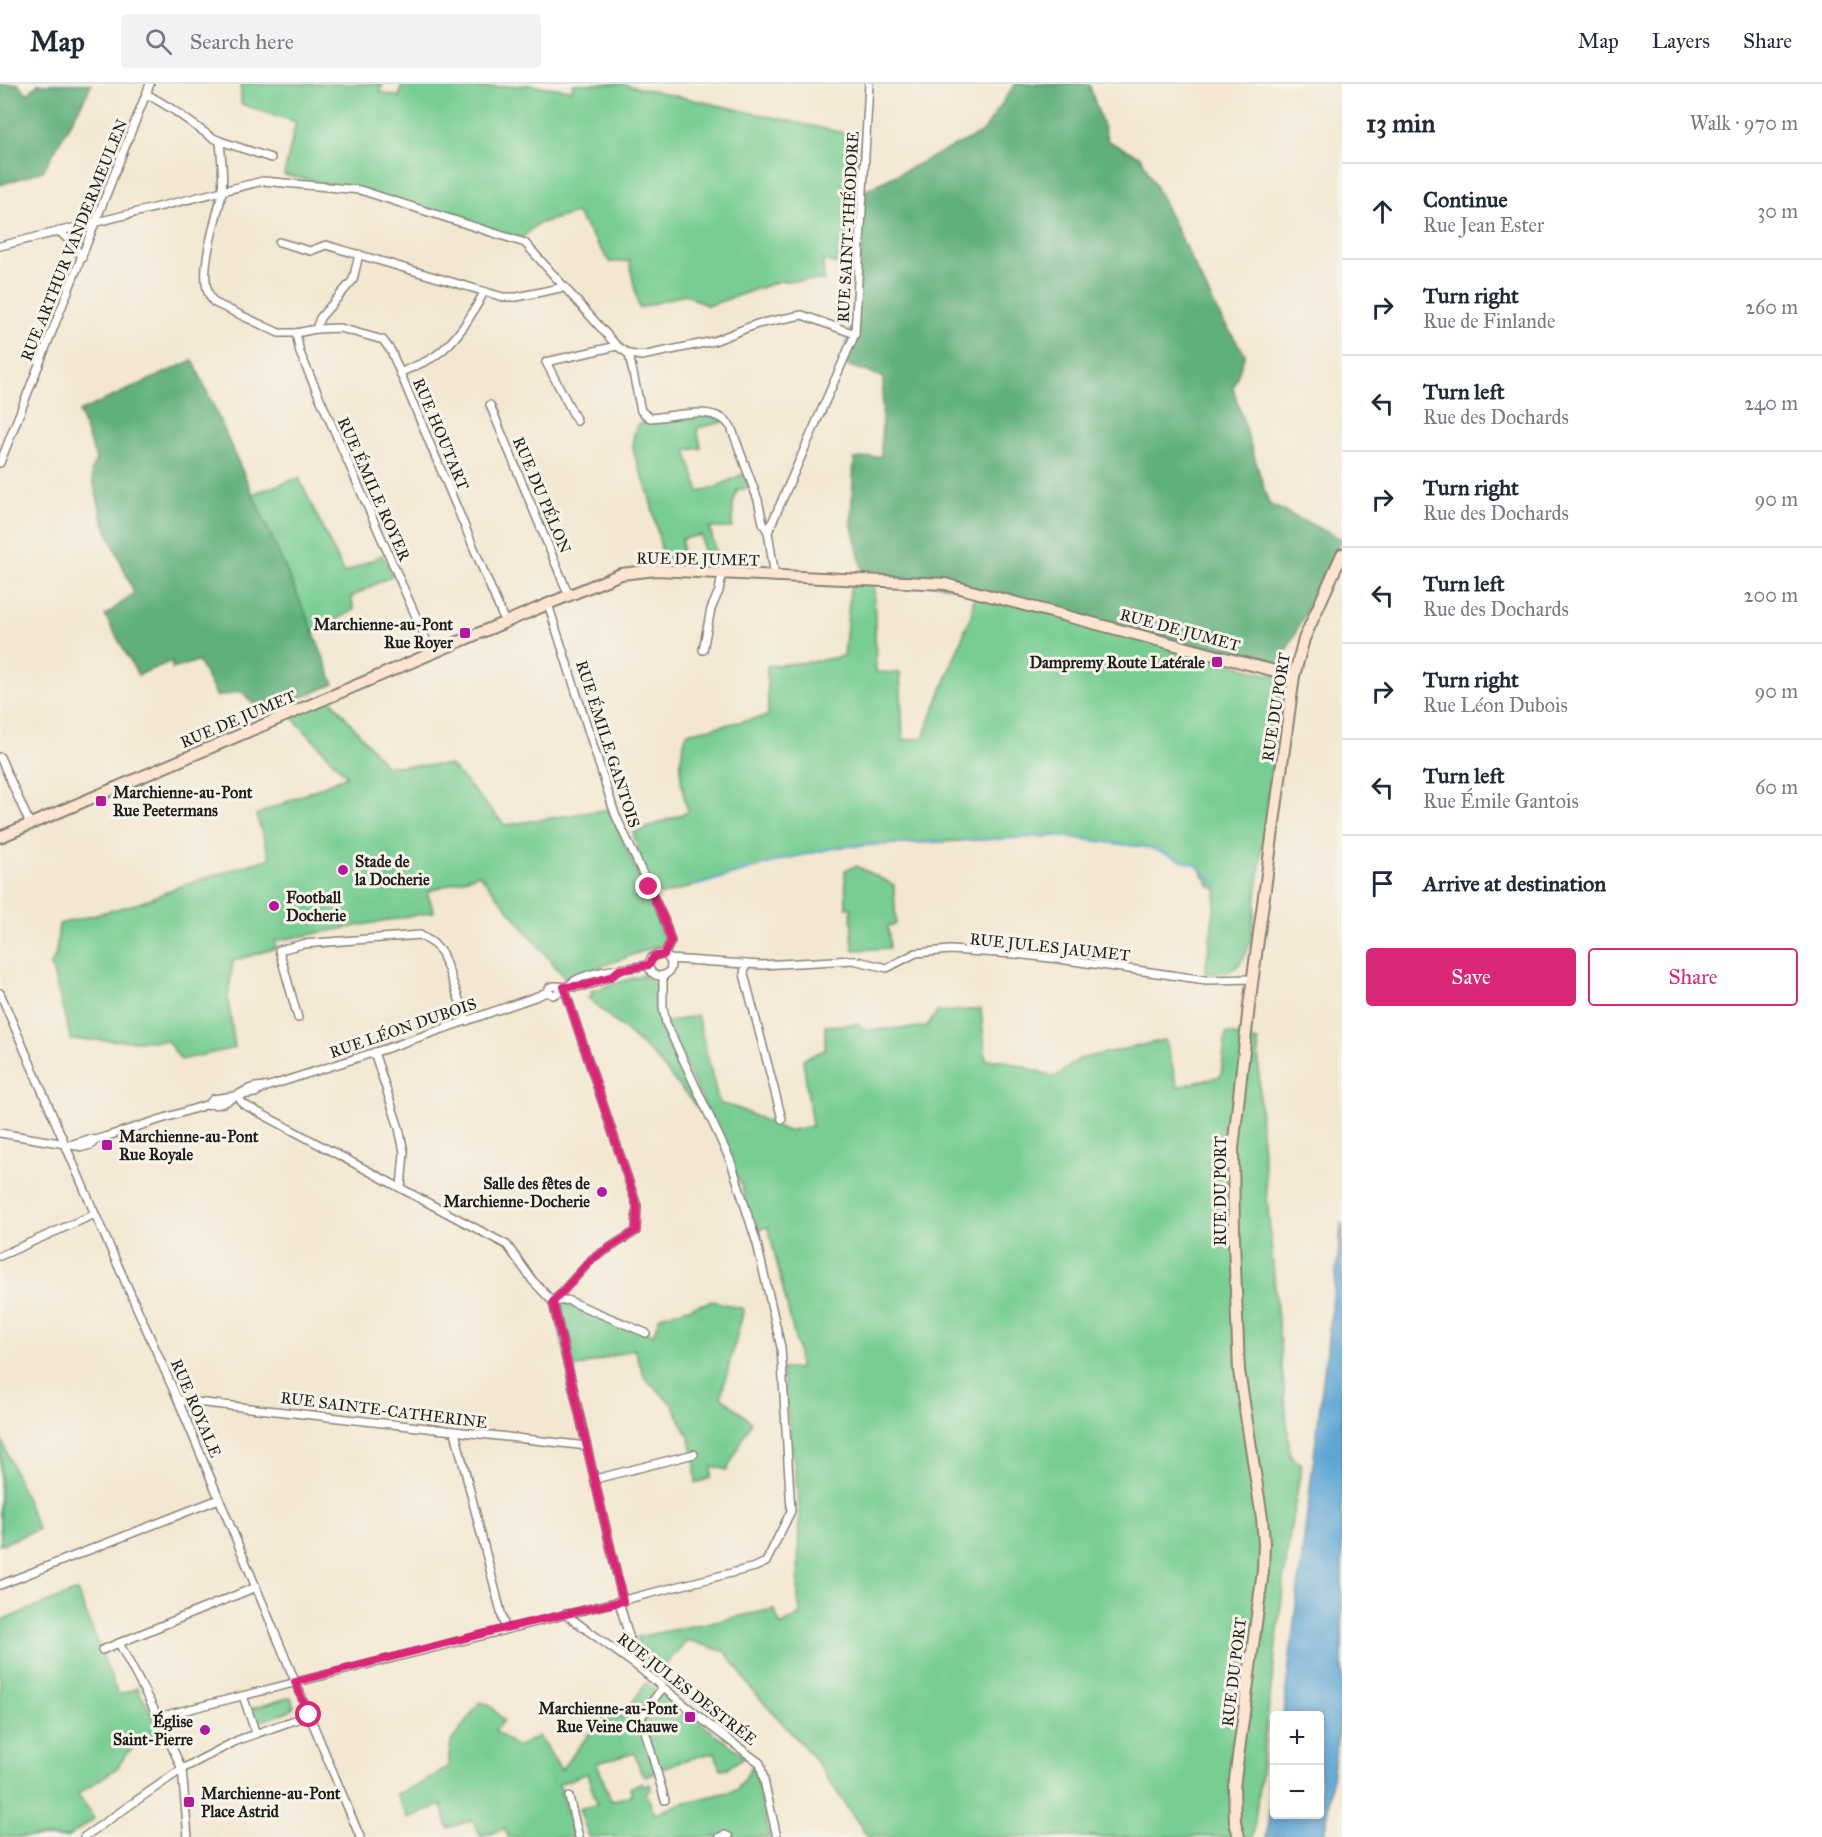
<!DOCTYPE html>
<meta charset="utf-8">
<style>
body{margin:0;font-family:"IM FELL Great Primer",serif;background:#f2f2f3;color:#1f2937}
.controls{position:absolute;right:18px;bottom:18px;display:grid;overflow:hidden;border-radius:6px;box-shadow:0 3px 9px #0003}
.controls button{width:54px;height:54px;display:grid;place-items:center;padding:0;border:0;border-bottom:2px solid #e0e1e3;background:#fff;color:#1f2937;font:30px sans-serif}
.stop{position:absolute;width:18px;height:18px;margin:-14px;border:4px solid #db2777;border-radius:50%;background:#fff}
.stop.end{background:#db2777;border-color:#fff;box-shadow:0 2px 6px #0008}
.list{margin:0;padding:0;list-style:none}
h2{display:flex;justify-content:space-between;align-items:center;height:78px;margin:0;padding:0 24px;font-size:26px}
h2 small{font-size:20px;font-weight:400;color:#747a83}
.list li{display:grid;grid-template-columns:39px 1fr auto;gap:18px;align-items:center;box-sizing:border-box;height:96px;padding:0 24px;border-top:2px solid #e0e1e3}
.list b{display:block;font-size:22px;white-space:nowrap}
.list p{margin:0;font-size:20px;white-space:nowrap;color:#747a83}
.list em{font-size:20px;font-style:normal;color:#747a83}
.actions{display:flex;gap:12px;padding:18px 24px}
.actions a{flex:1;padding:14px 0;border:2px solid #db2777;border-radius:6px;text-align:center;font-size:21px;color:#db2777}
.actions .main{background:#db2777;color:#fff}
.icon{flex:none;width:33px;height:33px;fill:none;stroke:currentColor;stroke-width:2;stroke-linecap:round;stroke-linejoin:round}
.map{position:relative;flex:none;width:1342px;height:1753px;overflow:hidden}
header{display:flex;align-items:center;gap:36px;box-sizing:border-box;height:84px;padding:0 30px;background:#fff;border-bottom:2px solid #e0e1e3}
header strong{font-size:28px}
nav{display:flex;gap:33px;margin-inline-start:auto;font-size:21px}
.search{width:420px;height:54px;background:#f2f2f3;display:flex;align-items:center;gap:15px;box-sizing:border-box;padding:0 21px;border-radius:6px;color:#747a83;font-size:22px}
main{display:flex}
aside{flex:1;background:#fff}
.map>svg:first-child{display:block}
</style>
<header>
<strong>Map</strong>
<div class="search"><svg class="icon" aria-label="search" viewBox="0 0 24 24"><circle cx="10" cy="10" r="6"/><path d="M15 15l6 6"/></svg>Search here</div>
<nav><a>Map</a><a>Layers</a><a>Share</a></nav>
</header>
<main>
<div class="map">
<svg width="1342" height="1753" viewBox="0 0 1342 1753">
<rect width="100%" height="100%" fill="#f7f3e8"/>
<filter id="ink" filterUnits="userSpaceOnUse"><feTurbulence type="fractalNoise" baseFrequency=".0167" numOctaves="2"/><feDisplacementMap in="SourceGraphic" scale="12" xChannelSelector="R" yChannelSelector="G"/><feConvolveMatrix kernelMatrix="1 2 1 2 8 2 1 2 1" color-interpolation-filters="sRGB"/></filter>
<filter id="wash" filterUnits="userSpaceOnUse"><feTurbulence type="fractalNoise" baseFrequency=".008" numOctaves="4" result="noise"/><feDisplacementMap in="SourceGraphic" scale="24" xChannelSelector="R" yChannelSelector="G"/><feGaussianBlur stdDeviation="1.35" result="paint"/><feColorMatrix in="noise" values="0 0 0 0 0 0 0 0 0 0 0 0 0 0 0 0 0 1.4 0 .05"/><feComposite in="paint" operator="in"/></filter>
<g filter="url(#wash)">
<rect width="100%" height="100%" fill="#f3e7d1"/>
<!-- green -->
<g fill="#77cd92" stroke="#4a7457" stroke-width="1.5">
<polygon points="241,0 383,0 380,8 399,13 402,0 479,0 479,4 530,1 572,6 573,0 621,0 858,52 852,189 845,182 823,176 824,196 780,197 708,222 685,210 639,224 629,177 610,178 576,129 537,140 522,154 357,106 284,91 296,38 241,20"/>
<path d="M698 330 717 332 723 338 697 344 701 364 686 366 699 408 716 403 747 388 748 404 737 406 733 421 732 444H710L719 483H705L701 451 682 455V482L665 480C659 457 655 434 649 411 643 388 624 363 638 340Z"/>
<polygon points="299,394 344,489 382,471 393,491 351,513 354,526 313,548 252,410"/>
<path d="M851 496 874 497 876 588 900 589 903 656 923 654 971 531 975 508 1278 593 1281 609 1251 856C1243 882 1233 892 1205 889L1217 806 1210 802 1198 782 1150 764 1059 752 839 763 785 775 662 811 649 803 633 749 688 728C680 700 677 677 687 649L768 632 767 582 811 578 844 572Z"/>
<polygon points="329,613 386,682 450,681 505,741 609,725 658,837 664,855 663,860 566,895 479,790 427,808 434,828 275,857 276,864 233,877 228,915 235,964 181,976 167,957 71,956 51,881 56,869 59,840 140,819 183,801 270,774 256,731 347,692 289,630"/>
<polygon points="856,782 894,801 896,840 888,842 890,864 853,866 851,824 846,823 845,786"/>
<polygon points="643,891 656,901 656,924 660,942 706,1034 652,970 588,914 592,912 591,907"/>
<polygon points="981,925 986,976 1003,976 1055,993 1079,975 1165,956 1178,1003 1221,992 1226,949 1258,957 1261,1047 1290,1372 1302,1380 1290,1447 1253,1753 868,1753 809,1668 753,1607 726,1568 687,1556 655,1593 641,1579 637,1553 774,1525 781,1542 801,1530 798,1516 799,1419 782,1285 799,1285 798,1267 768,1143 753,1147 742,1103 666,939 697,931 719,1019 737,1024 787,1047 812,1042 803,975 825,966 825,942 858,940 866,946 926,943 937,928"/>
<polygon points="567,1216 653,1251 660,1232 713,1217 744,1225 721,1312 751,1338 727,1386 712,1382 711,1394 696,1399 694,1370 689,1353 672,1320 645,1294 634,1265 569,1286 553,1218"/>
<polygon points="0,1352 38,1445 0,1461"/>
<polygon points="77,1507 118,1611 137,1604 160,1645 127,1669 117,1684 78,1710 94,1735 68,1753 0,1753 0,1537"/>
<polygon points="646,1599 745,1672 728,1684 720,1685 715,1668 678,1678 646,1692 640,1686 635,1669 597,1679 611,1717 632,1711 630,1704 642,1698 643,1703 650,1700 651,1705 646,1709 655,1730 682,1719 737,1706 753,1681 770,1753 589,1753 579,1725 597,1720 587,1689 559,1700 574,1753 508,1753 505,1744 481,1753 472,1736 448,1744 442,1721 408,1734 396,1710 426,1697 448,1682 451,1658 480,1618 489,1620 504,1637 495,1647 517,1663 539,1652 561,1686 607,1627 622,1633"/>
<polygon points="291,1613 294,1623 290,1627 262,1637 260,1633 254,1635 251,1625"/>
</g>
<!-- forest -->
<g fill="#61b07c" stroke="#3e664c" stroke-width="1.5">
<polygon points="0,0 18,0 28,10 38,0 91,0 87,10 43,87 0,101"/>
<polygon points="1015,0 1089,0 1108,57 1141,73 1219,231 1245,270 1233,304 1269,420 1342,455 1279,582 959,504 863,489 851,438 854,375 881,372 883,293 843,280 859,197 864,107 983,48"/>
<polygon points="193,276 312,544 334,600 262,629 241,607 217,613 198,577 172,585 172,577 138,591 105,532 134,509 102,434 91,387 96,375 79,328"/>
</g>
<!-- water -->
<polygon fill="#5da6d4" stroke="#3c6178" stroke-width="1.5" points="1342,1138 1342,1620 1324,1753 1266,1753 1274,1692 1274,1730 1320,1730 1320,1632 1283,1631"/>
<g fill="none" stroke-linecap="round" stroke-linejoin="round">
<!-- stream -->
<g stroke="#5da6d4" stroke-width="2">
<polyline points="962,756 1059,752 1150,764 1198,782 1219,803"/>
<polyline points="846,762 942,757"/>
<polyline points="695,802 785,775 839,763"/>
</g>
</g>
</g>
<g filter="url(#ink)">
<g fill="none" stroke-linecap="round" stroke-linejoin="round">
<!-- street casing -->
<g stroke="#888276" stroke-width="10">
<g id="street">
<path d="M147 10 172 25 211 53 220 57C221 73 224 91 222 108 218 134 192 199 215 219L279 249H296L316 245 340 244 383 256 391 267 505 538"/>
<polyline points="220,57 271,74"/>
<polyline points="59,147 73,160 82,174"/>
<polyline points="279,158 310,167 326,161 336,164 503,213 517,213 565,203"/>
<polyline points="0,162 263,97 360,106 525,159 617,262 629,270 642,272 714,257 757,240 802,231 855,250"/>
<polyline points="316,245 320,234 353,196 359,170"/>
<polyline points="296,249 300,269 432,569"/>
<path d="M629 270 641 327 650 334C674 333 715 319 731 343L758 416 763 439 768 448"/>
<path d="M400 289C411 283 425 279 435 272 457 257 472 231 484 208"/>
<polyline points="490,321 569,512"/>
<polyline points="577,337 546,278 617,262"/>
<polyline points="0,379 150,0"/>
<polyline points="775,493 768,448 855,250 869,0"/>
<polyline points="548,520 615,730 664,835 671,857 664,871"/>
<polyline points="703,566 711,525 719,507 722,490"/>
<polyline points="0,673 30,740"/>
<circle cx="660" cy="881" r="11"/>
<polyline points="669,875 761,881 853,876 887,884 916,869 950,866 1015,870 1059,875 1206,896 1253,895"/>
<polyline points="746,880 744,890 782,1035"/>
<polyline points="564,903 637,1122 636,1147 592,1175 553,1218 623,1517"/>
<path d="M547 908 553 911C562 909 570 898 580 894 603 885 625 885 649 881"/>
<polyline points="0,909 95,1130 178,1316 360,1753"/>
<polyline points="298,934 279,866 303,860 420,851 433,859 442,869 467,937"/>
<polyline points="374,968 399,1044 404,1068 401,1104"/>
<polyline points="237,1011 243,1020 507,1161 533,1197 553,1218 567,1216 646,1249"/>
<path d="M209 1020 213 1015 255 1009 266 1003 388 964 535 913 547 908 550 903C556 901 558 902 564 903 582 904 605 898 619 886"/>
<path d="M0 1049 83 1063 91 1061 95 1056 209 1020C230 1025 242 999 266 1003"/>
<polyline points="69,1061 89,1055 95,1056"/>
<polyline points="0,1172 95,1130"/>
<polyline points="178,1316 587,1362"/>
<polyline points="455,1348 505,1544"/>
<polyline points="595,1395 694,1370"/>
<polyline points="0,1501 219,1415"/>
<polyline points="619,1518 638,1583"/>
<polyline points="565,1530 638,1583 713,1644 760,1679 777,1753"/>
<polyline points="119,1559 158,1633 182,1685 188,1753"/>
<polyline points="102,1566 256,1503"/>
<polyline points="663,1603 641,1633 665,1716"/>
<polyline points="243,1612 256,1650"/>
<polyline points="158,1633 755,1483 766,1478 791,1427 781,1263 757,1160 731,1078 666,939 663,923 663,891"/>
<polyline points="569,1713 579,1753"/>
<polyline points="84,1753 182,1685 238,1656 309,1631"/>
<polyline points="720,1753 725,1751 729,1753"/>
</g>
</g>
<!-- secondary casing -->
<g stroke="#888276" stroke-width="14">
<g id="secondary">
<polyline points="0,753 548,520 621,490 656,486 945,500 1294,592"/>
<polyline points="1239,1753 1235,1738 1234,1703 1263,1487 1264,1460 1262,1434 1239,1287 1234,1156 1233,1065 1249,922 1294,592 1304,555 1342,470"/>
</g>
</g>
<!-- street -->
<use href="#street" stroke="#fff" stroke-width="7"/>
<!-- secondary -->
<use href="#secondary" stroke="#fce5d0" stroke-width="10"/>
</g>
</g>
<g fill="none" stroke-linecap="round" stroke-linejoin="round" filter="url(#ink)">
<!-- route -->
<polyline stroke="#db2777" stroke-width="8" points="309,1631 295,1598 505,1544 623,1517 553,1218 592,1175 636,1147 637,1122 564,903 586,901 612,892 619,886 649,881 654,872 664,871 671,857 664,835 649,803"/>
</g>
<!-- markers -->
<g fill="#b5179e" stroke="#f7f3e8" stroke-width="2">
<rect x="459" y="543" width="12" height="12" rx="3"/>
<rect x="1211" y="572" width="12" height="12" rx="3"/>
<rect x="95" y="711" width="12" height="12" rx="3"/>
<circle cx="343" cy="786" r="6"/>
<circle cx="274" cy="822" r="6"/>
<rect x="101" y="1055" width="12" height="12" rx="3"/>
<circle cx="602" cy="1108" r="6"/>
<rect x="684" y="1627" width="12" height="12" rx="3"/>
<circle cx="205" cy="1646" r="6"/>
<rect x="183" y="1712" width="12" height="12" rx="3"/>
</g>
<g text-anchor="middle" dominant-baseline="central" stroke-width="6" stroke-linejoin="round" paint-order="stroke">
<!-- street labels -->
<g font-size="16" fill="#1c1c1c" stroke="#f7f3e8">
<text transform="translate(848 143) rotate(-87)">RUE SAINT-THÉODORE</text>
<text transform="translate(74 156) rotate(-68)">RUE ARTHUR VANDERMEULEN</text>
<text transform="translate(441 350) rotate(67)">RUE HOUTART</text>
<text transform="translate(374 405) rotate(66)">RUE ÉMILE ROYER</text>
<text transform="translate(542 411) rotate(67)">RUE DU PÉLON</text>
<text transform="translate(698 475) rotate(1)">RUE DE JUMET</text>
<text transform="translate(1180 546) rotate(15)">RUE DE JUMET</text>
<text transform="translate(1276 623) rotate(-81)">RUE DU PORT</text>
<text transform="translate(238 635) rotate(-23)">RUE DE JUMET</text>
<text transform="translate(608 660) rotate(72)">RUE ÉMILE GANTOIS</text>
<text transform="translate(1050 863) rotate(6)">RUE JULES JAUMET</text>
<text transform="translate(403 944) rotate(-19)">RUE LÉON DUBOIS</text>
<text transform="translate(1220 1107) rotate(-90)">RUE DU PORT</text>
<text transform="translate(196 1324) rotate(67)">RUE ROYALE</text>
<text transform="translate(384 1326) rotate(7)">RUE SAINTE-CATHERINE</text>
<text transform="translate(1234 1588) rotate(-83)">RUE DU PORT</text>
<text transform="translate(687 1605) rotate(38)">RUE JULES DESTRÉE</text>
</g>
<!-- poi labels -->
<g font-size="16" font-weight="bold" fill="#1c1c1c" stroke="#f7f3e8" text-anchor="end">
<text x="453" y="540">Marchienne-au-Pont<tspan x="453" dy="18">Rue Royer</tspan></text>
<text x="1205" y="578">Dampremy Route Latérale</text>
<text x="113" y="708" text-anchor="start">Marchienne-au-Pont<tspan x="113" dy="18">Rue Peetermans</tspan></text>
<text x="355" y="777" text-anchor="start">Stade de<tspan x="355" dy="18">la Docherie</tspan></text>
<text x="286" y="813" text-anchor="start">Football<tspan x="286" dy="18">Docherie</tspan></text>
<text x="119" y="1052" text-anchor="start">Marchienne-au-Pont<tspan x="119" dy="18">Rue Royale</tspan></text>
<text x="590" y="1099">Salle des fêtes de<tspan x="590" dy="18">Marchienne-Docherie</tspan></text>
<text x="678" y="1624">Marchienne-au-Pont<tspan x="678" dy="18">Rue Veine Chauwe</tspan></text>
<text x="193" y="1637">Église<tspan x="193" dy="18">Saint-Pierre</tspan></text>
<text x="201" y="1709" text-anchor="start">Marchienne-au-Pont<tspan x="201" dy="18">Place Astrid</tspan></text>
</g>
</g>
</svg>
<div class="controls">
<button>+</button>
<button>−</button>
</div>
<div class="stop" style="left:309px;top:1631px"></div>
<div class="stop end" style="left:649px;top:803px"></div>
</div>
<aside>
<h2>13 min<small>Walk · 970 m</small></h2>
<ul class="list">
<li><svg class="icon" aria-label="ahead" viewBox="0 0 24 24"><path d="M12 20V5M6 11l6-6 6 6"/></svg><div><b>Continue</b><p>Rue Jean Ester</p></div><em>30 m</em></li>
<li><svg class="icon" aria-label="right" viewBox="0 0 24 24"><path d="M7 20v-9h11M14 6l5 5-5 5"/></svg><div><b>Turn right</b><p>Rue de Finlande</p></div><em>260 m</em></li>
<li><svg class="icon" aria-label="left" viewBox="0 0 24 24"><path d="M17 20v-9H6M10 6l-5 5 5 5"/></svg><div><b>Turn left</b><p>Rue des Dochards</p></div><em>240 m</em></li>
<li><svg class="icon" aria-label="right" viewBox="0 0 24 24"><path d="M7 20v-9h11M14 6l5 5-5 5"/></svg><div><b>Turn right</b><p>Rue des Dochards</p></div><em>90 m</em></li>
<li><svg class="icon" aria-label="left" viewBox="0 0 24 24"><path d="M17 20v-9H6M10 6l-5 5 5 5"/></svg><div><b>Turn left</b><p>Rue des Dochards</p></div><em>200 m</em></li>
<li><svg class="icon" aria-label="right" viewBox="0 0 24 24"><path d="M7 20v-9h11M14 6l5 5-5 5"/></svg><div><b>Turn right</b><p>Rue Léon Dubois</p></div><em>90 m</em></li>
<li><svg class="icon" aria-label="left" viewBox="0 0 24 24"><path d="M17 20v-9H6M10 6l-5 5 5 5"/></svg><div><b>Turn left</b><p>Rue Émile Gantois</p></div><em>60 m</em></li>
<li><svg class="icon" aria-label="arrive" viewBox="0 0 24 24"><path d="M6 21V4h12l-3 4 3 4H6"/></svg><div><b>Arrive at destination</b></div></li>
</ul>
<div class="actions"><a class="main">Save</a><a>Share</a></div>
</aside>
</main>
